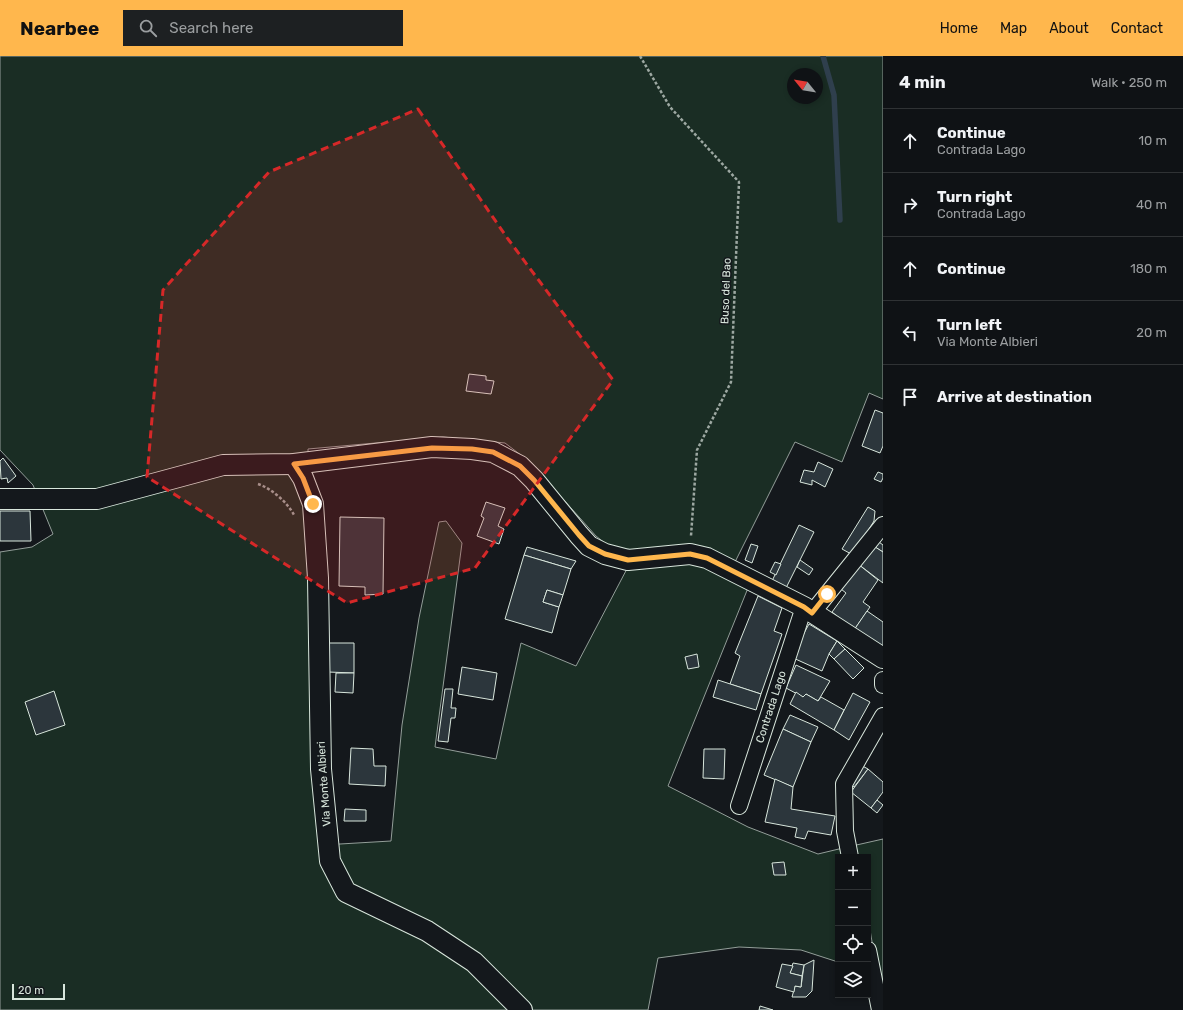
<!DOCTYPE html>
<meta charset="utf-8">
<style>
body{margin:0;font-family:Rubik,sans-serif;background:#1d2022;color:#f1f3f6}
.controls{position:absolute;right:12px;bottom:12px;display:grid;overflow:hidden;border-radius:0px;box-shadow:0 2px 6px #0003}
.controls button{width:36px;height:36px;display:grid;place-items:center;padding:0;border:0;border-bottom:1px solid #2f3234;background:#0f1215;color:#f1f3f6;font:20px sans-serif}
.compass{position:absolute;left:787px;top:12px;width:36px;height:36px;border-radius:50%;background:#0f1215;box-shadow:0 2px 6px #0003;rotate:300deg}
.scale{position:absolute;left:12px;bottom:10px;width:53px;box-sizing:border-box;padding-left:4px;border:2px solid #d8e6dc;border-top:0;font-size:11px;line-height:14px;white-space:nowrap;color:#d8e6dc;-webkit-text-stroke:3px #14181c;paint-order:stroke}
.stop{position:absolute;width:12px;height:12px;margin:-9px;border:3px solid #ffb74d;border-radius:50%;background:#fff}
.stop.end{background:#ffb74d;border-color:#fff;box-shadow:0 1px 4px #0008}
.list{margin:0;padding:0;list-style:none}
h2{display:flex;justify-content:space-between;align-items:center;height:52px;margin:0;padding:0 16px;font-size:17px}
h2 small{font-size:13px;font-weight:400;color:#9b9ea0}
.list li{display:grid;grid-template-columns:26px 1fr auto;gap:12px;align-items:center;box-sizing:border-box;height:64px;padding:0 16px;border-top:1px solid #2f3234}
.list b{display:block;font-size:15px;white-space:nowrap}
.list p{margin:0;font-size:13px;white-space:nowrap;color:#9b9ea0}
.list em{font-size:13px;font-style:normal;color:#9b9ea0}
.icon{flex:none;width:22px;height:22px;fill:none;stroke:currentColor;stroke-width:2;stroke-linecap:round;stroke-linejoin:round}
.map{position:relative;flex:none;width:883px;height:954px;overflow:hidden}
header{display:flex;align-items:center;gap:24px;box-sizing:border-box;height:56px;padding:0 20px;background:#ffb74d;color:#111}
header strong{font-size:19px}
nav{display:flex;gap:22px;margin-inline-start:auto;font-size:14px}
.search{width:280px;height:36px;background:#1d2022;display:flex;align-items:center;gap:10px;box-sizing:border-box;padding:0 14px;border-radius:0px;color:#9b9ea0;font-size:15px}
main{display:flex}
aside{flex:1;background:#0f1215}
.map>svg:first-child{display:block}
</style>
<header>
<strong>Nearbee</strong>
<div class="search"><svg class="icon" aria-label="search" viewBox="0 0 24 24"><circle cx="10" cy="10" r="6"/><path d="M15 15l6 6"/></svg>Search here</div>
<nav><a>Home</a><a>Map</a><a>About</a><a>Contact</a></nav>
</header>
<main>
<div class="map">
<svg width="883" height="954" viewBox="0 0 883 954">
<rect width="100%" height="100%" fill="#14181c"/>
<!-- green -->
<g fill="#1a2d24" stroke="#939e99" fill-rule="evenodd">
<path d="M0 0H883V343L869 337 842 406 795 386 728 520 748 532 668 730 748 771 818 798 843 792 845 801H838V906L801 894 739 891 658 902 648 954H0V496L32 491 53 478 33 429 0 394ZM793 18H817V42H793ZM443 381 505 387 530 406 596 480 630 507 576 610 521 587 496 703 435 691 462 487 446 465 439 466 419 562 402 669 391 785 323 789 313 582 308 393Z"/>
<polygon points="883,783 883,938 877,915 868,862 868,801 854,801 852,790"/>
</g>
<g fill="none" stroke-linecap="round" stroke-linejoin="round">
<!-- stream -->
<polyline stroke="#2f3f4d" stroke-width="5.5" points="823,0 834,39 840,164"/>
</g>
<!-- building -->
<g fill="#2c363c" stroke="#d8e6dc">
<polygon points="469,318 486,320 486,324 494,325 491,338 466,335"/>
<polygon points="875,354 883,357 883,390 880,397 862,390"/>
<polygon points="3,402 16,420 8,427 7,422 1,423 0,405"/>
<polygon points="818,406 833,413 825,431 812,424 812,429 800,426 804,414 814,416"/>
<polygon points="878,416 883,418 883,422 881,426 874,423"/>
<polygon points="486,446 505,452 498,470 504,473 499,488 477,480 484,462 481,460"/>
<polygon points="868,451 875,455 874,465 853,499 842,493"/>
<polygon points="0,455 30,455 31,485 0,485"/>
<polygon points="340,461 384,462 383,538 365,539 365,531 339,530"/>
<polygon points="799,469 814,476 786,532 772,525"/>
<polygon points="879,486 883,489 883,496 875,491"/>
<polygon points="751,488 758,490 752,507 745,504"/>
<polygon points="872,489 883,496 883,527 858,508"/>
<polygon points="527,491 576,505 571,513 524,499"/>
<polygon points="524,499 571,513 563,539 547,534 543,546 559,551 552,577 505,563"/>
<polygon points="800,504 813,513 809,519 797,511"/>
<polygon points="775,506 781,508 776,519 770,516"/>
<polygon points="858,508 878,524 863,546 870,551 854,574 832,556 846,537 841,533"/>
<polygon points="547,534 563,539 559,551 543,546"/>
<polygon points="758,540 782,552 774,575 782,578 761,638 730,628 740,600 735,597"/>
<polygon points="867,555 883,566 883,593 854,574"/>
<polygon points="809,568 837,585 829,598 822,615 791,601"/>
<polygon points="837,585 845,593 834,603 829,598"/>
<polygon points="329,587 354,587 354,617 328,616"/>
<polygon points="845,593 864,612 853,623 834,603"/>
<polygon points="697,598 699,611 688,613 685,601"/>
<polygon points="796,609 830,625 818,645 806,638 803,641 786,632"/>
<polygon points="462,611 497,617 493,644 458,638"/>
<polygon points="336,617 354,617 353,637 335,636"/>
<polygon points="718,624 761,638 756,654 713,641"/>
<polygon points="445,633 453,633 451,652 456,652 455,662 451,662 448,686 438,685"/>
<polygon points="54,635 65,669 36,679 25,646"/>
<polygon points="796,636 803,641 806,638 818,645 821,641 844,654 834,674 790,648"/>
<polygon points="853,637 870,646 849,684 834,674"/>
<polygon points="790,659 818,671 811,686 783,673"/>
<polygon points="783,673 811,686 793,731 764,719"/>
<polygon points="351,692 373,693 374,710 386,710 385,730 349,728"/>
<polygon points="704,693 725,693 724,723 703,722"/>
<polygon points="857,707 868,713 854,731 847,726"/>
<polygon points="868,713 883,726 883,736 871,752 851,736"/>
<polygon points="775,723 793,731 791,753 835,760 831,779 808,775 805,783 795,781 797,772 765,766"/>
<polygon points="877,744 883,749 877,757 871,752"/>
<polygon points="345,753 366,754 366,765 344,765"/>
<polygon points="784,806 786,819 774,819 772,807"/>
<polygon points="814,904 812,935 806,941 792,941 795,930 801,931 804,909"/>
<polygon points="793,907 804,909 802,920 790,917"/>
<polygon points="782,908 793,910 790,917 802,920 801,931 795,930 794,936 776,931"/>
<polygon points="760,950 773,954 759,954"/>
</g>
<g fill="none" stroke-linecap="round" stroke-linejoin="round">
<!-- minor casing -->
<g stroke="#d8e6dc" stroke-width="18">
<g id="minor">
<polyline points="812,557 883,469"/>
<polyline points="883,624 883,629"/>
<polyline points="739,750 804,551"/>
<polyline points="850,801 845,775 844,728 883,660"/>
<polyline points="868,894 880,954"/>
</g>
</g>
<!-- tertiary casing -->
<g stroke="#d8e6dc" stroke-width="22">
<g id="tertiary">
<polyline points="294,408 303,422 313,448 318,522 321,713 330,805 346,836 427,875 474,906 522,954"/>
<polyline points="0,443 97,443 223,409 294,408 432,391 472,393 493,396 520,410 534,424 579,479 589,490 605,498 628,504 690,498 707,502 804,551 883,602"/>
</g>
</g>
<!-- path -->
<g stroke="#9da8a2" stroke-width="2.5" stroke-dasharray="3 2" stroke-linecap="butt">
<polyline points="640,0 670,51 739,126 731,326 697,394 691,480"/>
<path d="M258 428C271 432 288 447 294 459"/>
</g>
<!-- minor -->
<use href="#minor" stroke="#14181c" stroke-width="16"/>
<!-- tertiary -->
<use href="#tertiary" stroke="#14181c" stroke-width="20"/>
</g>
<g fill="none" stroke-linecap="round" stroke-linejoin="round">
<!-- route -->
<polyline stroke="#ffb74d" stroke-width="5" points="313,448 303,422 294,408 432,392 472,393 493,396 520,410 534,424 579,479 589,490 605,498 628,504 690,498 707,502 804,551 812,557 827,538"/>
</g>
<!-- marked area -->
<path fill="#d62828" fill-opacity="0.2" stroke="#d62828" stroke-width="3" stroke-dasharray="8 5" stroke-linejoin="round" d="M418 53 508 183 613 324 475 512 347 547 147 421 163 234 269 116Z"/>
<g text-anchor="middle" dominant-baseline="central" stroke-width="3" stroke-linejoin="round" paint-order="stroke">
<!-- street labels -->
<g font-size="11" fill="#d8e6dc" stroke="#14181c">
<text transform="translate(726 235) rotate(-88)">Buso del Bao</text>
<text transform="translate(771 651) rotate(-72)">Contrada Lago</text>
<text transform="translate(324 728) rotate(-94)">Via Monte Albieri</text>
</g>
</g>
</svg>
<div class="controls">
<button>+</button>
<button>−</button>
<button><svg class="icon" aria-label="locate" viewBox="0 0 24 24"><circle cx="12" cy="12" r="6"/><path d="M12 2v4M12 18v4M2 12h4M18 12h4"/></svg></button>
<button><svg class="icon" aria-label="layers" viewBox="0 0 24 24"><path d="M12 4l9 5-9 5-9-5zM3 14l9 5 9-5"/></svg></button>
</div>
<svg class="compass" viewBox="-18 -18 36 36"><path d="M0-13l5 13h-10z" fill="#e53935"/><path d="M0 13l5-13h-10z" fill="#9b9ea0"/></svg>
<div class="scale">20 m</div>
<div class="stop" style="left:827px;top:538px"></div>
<div class="stop end" style="left:313px;top:448px"></div>
</div>
<aside>
<h2>4 min<small>Walk · 250 m</small></h2>
<ul class="list">
<li><svg class="icon" aria-label="ahead" viewBox="0 0 24 24"><path d="M12 20V5M6 11l6-6 6 6"/></svg><div><b>Continue</b><p>Contrada Lago</p></div><em>10 m</em></li>
<li><svg class="icon" aria-label="right" viewBox="0 0 24 24"><path d="M7 20v-9h11M14 6l5 5-5 5"/></svg><div><b>Turn right</b><p>Contrada Lago</p></div><em>40 m</em></li>
<li><svg class="icon" aria-label="ahead" viewBox="0 0 24 24"><path d="M12 20V5M6 11l6-6 6 6"/></svg><div><b>Continue</b></div><em>180 m</em></li>
<li><svg class="icon" aria-label="left" viewBox="0 0 24 24"><path d="M17 20v-9H6M10 6l-5 5 5 5"/></svg><div><b>Turn left</b><p>Via Monte Albieri</p></div><em>20 m</em></li>
<li><svg class="icon" aria-label="arrive" viewBox="0 0 24 24"><path d="M6 21V4h12l-3 4 3 4H6"/></svg><div><b>Arrive at destination</b></div></li>
</ul>
</aside>
</main>
